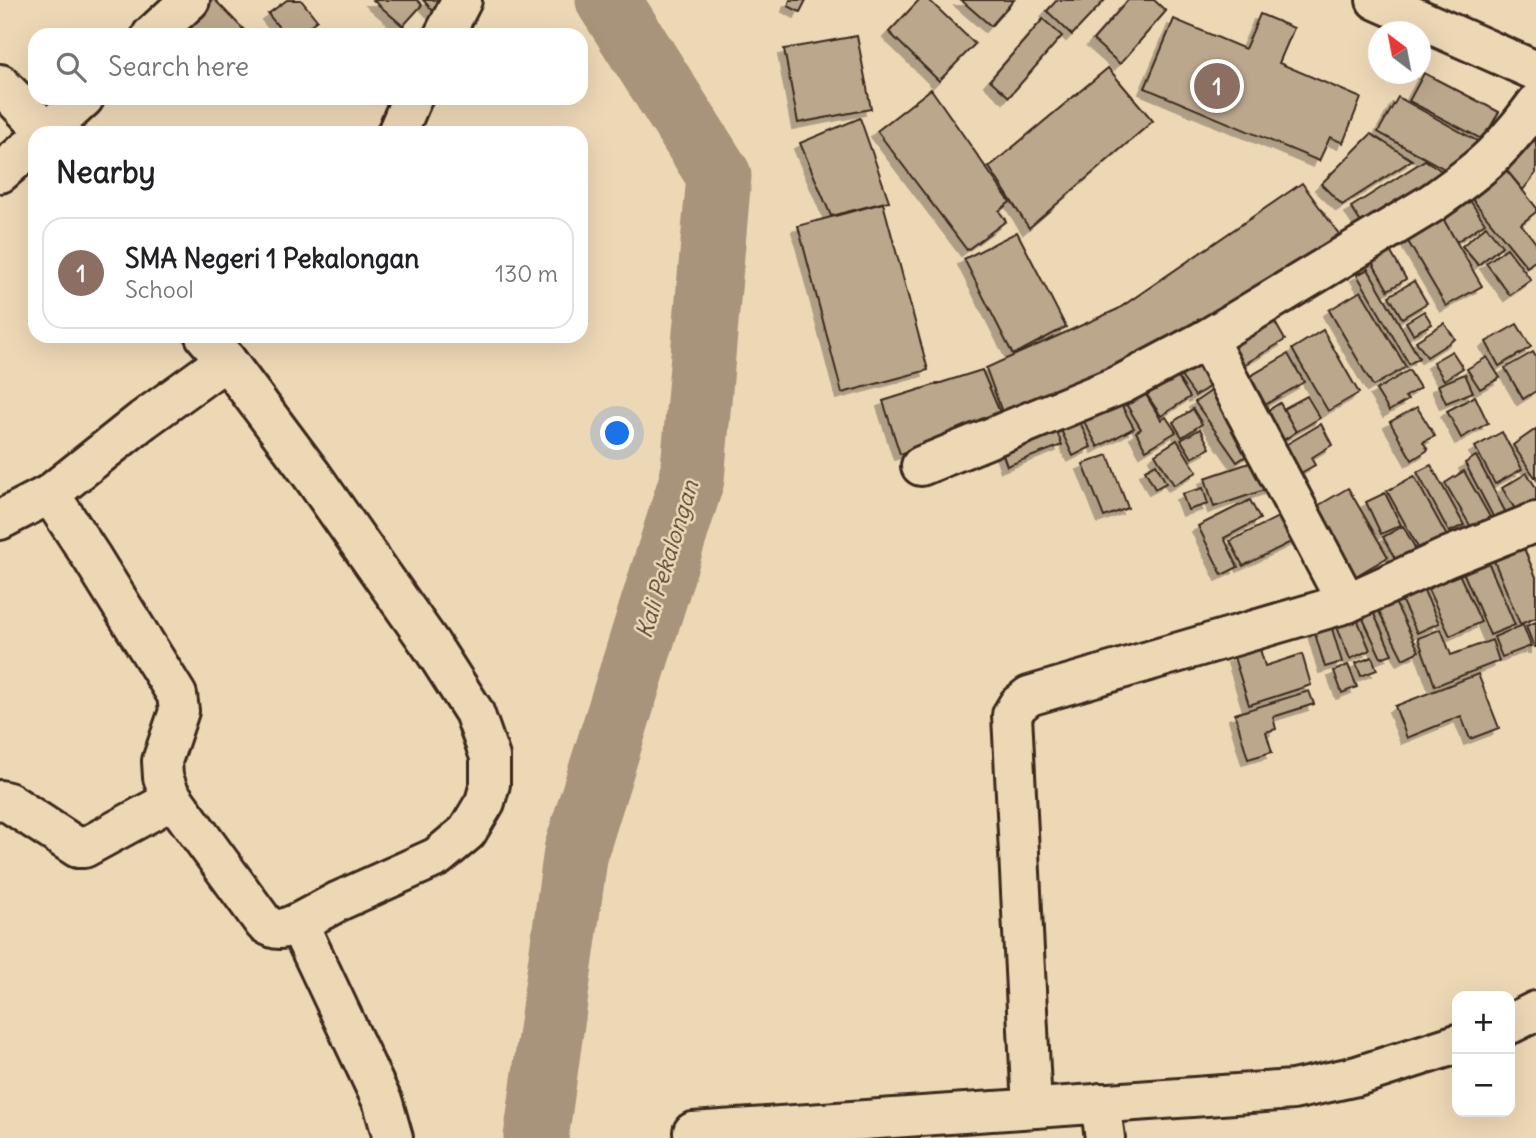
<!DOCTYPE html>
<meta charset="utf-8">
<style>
body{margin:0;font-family:Delius,sans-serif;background:#f2f2f2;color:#202124}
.controls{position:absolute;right:21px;bottom:21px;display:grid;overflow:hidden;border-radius:14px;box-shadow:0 7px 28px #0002}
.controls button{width:63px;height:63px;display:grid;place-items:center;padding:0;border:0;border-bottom:2px solid #e0e0e0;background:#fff;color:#202124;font:35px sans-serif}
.compass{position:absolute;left:1368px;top:21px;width:63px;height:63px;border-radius:50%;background:#fff;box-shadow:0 7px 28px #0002;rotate:328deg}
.you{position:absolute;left:618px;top:434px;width:24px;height:24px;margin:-18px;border:5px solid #fff;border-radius:50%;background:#1a73e8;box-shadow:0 0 0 10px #1a73e833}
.badge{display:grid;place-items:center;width:46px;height:46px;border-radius:50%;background:#7c3aed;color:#fff;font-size:23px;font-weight:700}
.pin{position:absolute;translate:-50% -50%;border:4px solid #fff;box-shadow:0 2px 7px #0006}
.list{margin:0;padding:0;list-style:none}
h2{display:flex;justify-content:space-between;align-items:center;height:91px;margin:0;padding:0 28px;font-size:30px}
h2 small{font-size:23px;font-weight:400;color:#757577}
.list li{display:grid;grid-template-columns:46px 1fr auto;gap:21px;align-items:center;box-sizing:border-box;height:112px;margin:0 14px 14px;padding:0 14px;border:2px solid #e0e0e0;border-radius:21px}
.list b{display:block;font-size:26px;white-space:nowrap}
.list p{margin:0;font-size:23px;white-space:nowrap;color:#757577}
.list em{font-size:23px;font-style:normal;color:#757577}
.icon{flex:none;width:38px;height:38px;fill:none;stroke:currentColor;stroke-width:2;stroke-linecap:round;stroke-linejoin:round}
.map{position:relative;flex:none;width:1536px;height:1138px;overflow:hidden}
.search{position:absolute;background:#fff;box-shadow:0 7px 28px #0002;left:28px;top:28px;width:560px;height:77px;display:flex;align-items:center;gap:18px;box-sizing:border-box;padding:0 24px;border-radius:21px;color:#757577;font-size:26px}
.panel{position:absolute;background:#fff;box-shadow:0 7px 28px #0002;left:28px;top:126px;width:560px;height:217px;border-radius:21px}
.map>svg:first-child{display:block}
</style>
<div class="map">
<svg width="1536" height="1138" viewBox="0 0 1536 1138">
<defs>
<filter id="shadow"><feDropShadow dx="-6" dy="6" stdDeviation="0" flood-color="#0004"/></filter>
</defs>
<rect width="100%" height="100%" fill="#edd8b6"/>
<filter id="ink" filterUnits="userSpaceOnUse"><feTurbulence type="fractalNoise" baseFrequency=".0143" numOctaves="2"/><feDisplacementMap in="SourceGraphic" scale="14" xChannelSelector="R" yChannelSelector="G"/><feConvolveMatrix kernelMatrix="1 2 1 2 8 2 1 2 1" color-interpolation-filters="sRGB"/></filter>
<g filter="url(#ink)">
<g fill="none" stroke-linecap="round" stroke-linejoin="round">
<!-- river -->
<polyline stroke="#a7947a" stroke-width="65" points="536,1138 576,851 692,479 719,176 608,0"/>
</g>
<!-- building -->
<g fill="#bba78c" stroke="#3b2a1e" stroke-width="2" filter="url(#shadow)">
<polygon points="201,0 215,0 249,35 197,35 182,19"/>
<polygon points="287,0 301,0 317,20 298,35 285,35 268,14"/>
<polygon points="373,0 417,0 422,5 403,26"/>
<polygon points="423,0 439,0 433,11"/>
<polygon points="790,0 806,0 800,12 788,6"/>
<polygon points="919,0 929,0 975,44 939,81 889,32"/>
<polygon points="961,0 1014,0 991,26"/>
<polygon points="1057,0 1105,0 1072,35 1047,11"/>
<polygon points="1128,0 1154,0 1166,11 1120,64 1093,40"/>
<polygon points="1260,14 1294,28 1279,63 1361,98 1343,143 1330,137 1319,161 1145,88 1174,19 1245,49"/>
<polygon points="1043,19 1062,36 1009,97 990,80"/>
<polygon points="857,36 871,109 798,123 784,49"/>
<polygon points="1108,68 1153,121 1029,228 989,167"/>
<polygon points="1424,73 1499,112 1483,140 1409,101"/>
<polygon points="931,89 1010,202 999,211 1006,221 967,250 877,131"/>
<polygon points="1398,97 1484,145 1452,173 1378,132"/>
<polygon points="860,118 889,201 831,216 800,143"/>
<polygon points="1536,126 1536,173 1523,190 1499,161"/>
<polygon points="1371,134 1412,160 1342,205 1321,184"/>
<polygon points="1425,160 1451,177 1367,232 1351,207"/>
<polygon points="1499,161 1536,207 1536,212 1521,224 1536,243 1536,260 1527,267 1464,189"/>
<polygon points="1302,183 1339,234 1143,362 1006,423 986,368 1118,309"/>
<polygon points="1469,199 1485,223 1456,242 1442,217"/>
<polygon points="883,203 928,370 842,393 798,226"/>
<polygon points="1442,217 1482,286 1446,306 1406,238"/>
<polygon points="1486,226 1502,246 1478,265 1462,246"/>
<polygon points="1017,232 1066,327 1013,355 964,259"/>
<polygon points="1507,248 1531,280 1510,295 1486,263"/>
<polygon points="1390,251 1406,279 1388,290 1372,262"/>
<polygon points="1368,269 1419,358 1409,364 1357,275"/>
<polygon points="1414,281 1427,303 1402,318 1389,296"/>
<polygon points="1361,291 1406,367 1373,386 1329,310"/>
<polygon points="1424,311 1432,324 1413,334 1406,322"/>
<polygon points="1272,317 1285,340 1235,370 1221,347"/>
<polygon points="1444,323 1455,339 1427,357 1416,341"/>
<polygon points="1517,324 1531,347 1499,366 1486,342"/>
<polygon points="1323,330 1359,393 1328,411 1292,349"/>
<polygon points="1198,343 1222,378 1195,396 1171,362"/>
<polygon points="1452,351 1463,368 1444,380 1433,362"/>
<polygon points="1533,352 1536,357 1536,391 1523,399 1505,368"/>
<polygon points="1288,354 1304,382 1258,409 1242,381"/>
<polygon points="1487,357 1500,378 1480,389 1467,369"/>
<polygon points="1169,363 1190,397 1161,416 1139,383"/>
<polygon points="982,370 1004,422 900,454 883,401"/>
<polygon points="1409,370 1420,388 1405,397 1408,400 1389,411 1376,390"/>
<polygon points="1465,374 1473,392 1446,403 1438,385"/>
<polygon points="1136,378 1161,420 1166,417 1176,432 1146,450 1136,432 1141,429 1117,389"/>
<polygon points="1220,385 1262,445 1237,462 1195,402"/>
<polygon points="1112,388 1134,428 1098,447 1076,407"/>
<polygon points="1307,396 1320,418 1296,432 1283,409"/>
<polygon points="1475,396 1488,423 1461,438 1447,411"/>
<polygon points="1280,403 1296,432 1279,443 1262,414"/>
<polygon points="1073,406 1091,447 1073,456 1054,415"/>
<polygon points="1417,407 1435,436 1423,442 1428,450 1412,460 1390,422"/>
<polygon points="1193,409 1202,424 1182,437 1173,422"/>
<polygon points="1051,417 1062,445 1007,466 997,438"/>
<polygon points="1321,424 1332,445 1311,458 1315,465 1299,474 1282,447"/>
<polygon points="1200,429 1210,448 1192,458 1181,440"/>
<polygon points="1536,429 1536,479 1513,445"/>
<polygon points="1502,432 1522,469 1495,484 1475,447"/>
<polygon points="1177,440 1197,472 1174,485 1155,454"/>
<polygon points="1108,455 1128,508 1104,517 1083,464"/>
<polygon points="1476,456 1507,515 1496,522 1465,463"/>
<polygon points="1264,458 1273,487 1214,507 1205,478"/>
<polygon points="1156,464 1166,483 1155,489 1145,470"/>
<polygon points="1431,465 1464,525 1449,532 1417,472"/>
<polygon points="1464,471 1490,517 1471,527 1445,483"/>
<polygon points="1527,473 1536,488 1536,507 1520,517 1502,488"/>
<polygon points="1414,476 1448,538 1421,553 1387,491"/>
<polygon points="1203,488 1208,504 1188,510 1182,494"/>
<polygon points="1348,488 1388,557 1349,580 1309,511"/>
<polygon points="1385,493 1401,525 1381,534 1366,502"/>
<polygon points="1250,500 1260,519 1224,538 1238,567 1222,575 1198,526"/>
<polygon points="1288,512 1301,537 1243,566 1230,541"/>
<polygon points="1403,526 1418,553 1398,564 1383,537"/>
<polygon points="1518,534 1536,577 1536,618 1520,624 1488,546"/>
<polygon points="1483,550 1515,625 1490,635 1458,560"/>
<polygon points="1456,567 1481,622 1450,636 1424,581"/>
<polygon points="1417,576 1439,623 1417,633 1395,587"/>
<polygon points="1388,588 1419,651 1403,659 1371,596"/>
<polygon points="1370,605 1392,654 1381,658 1359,610"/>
<polygon points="1355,614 1370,650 1350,659 1335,622"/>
<polygon points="1330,622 1342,662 1325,667 1313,627"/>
<polygon points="1536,622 1536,647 1534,647 1526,626"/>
<polygon points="1523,625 1531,646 1502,657 1494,637"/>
<polygon points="1441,629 1451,655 1492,640 1499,661 1435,686 1418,638"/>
<polygon points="1260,649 1265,666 1302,654 1311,685 1249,705 1234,657"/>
<polygon points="1372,657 1377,670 1361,676 1356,663"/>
<polygon points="1348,665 1357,687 1342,693 1334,671"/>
<polygon points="1478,674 1499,728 1470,739 1461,716 1407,738 1395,706"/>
<polygon points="1309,691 1314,704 1273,717 1276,729 1266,732 1272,752 1248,759 1235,714"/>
</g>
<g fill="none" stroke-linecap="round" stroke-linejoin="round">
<!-- minor casing -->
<g stroke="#3b2a1e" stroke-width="44">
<g id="minor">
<polyline points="152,35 190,0"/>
<polyline points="444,35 462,0"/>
<polyline points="0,84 47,133"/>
<polyline points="46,133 84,98"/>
<polyline points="397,133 412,98"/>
<polyline points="0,173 35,143"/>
<polyline points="205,336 226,360 311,474 431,645 474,712 490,757 490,784 485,802 467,832 437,857 339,901 298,923 383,1103 393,1138"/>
<polyline points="1207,339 1347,603"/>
<path d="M226 360 143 420 50 494 92 558 177 695 179 711 162 761 163 777 169 793 264 923C279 933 283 929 298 923"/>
<path d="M921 466 1122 384 1207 339 1432 203C1453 188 1475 173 1493 155 1509 139 1523 122 1536 104"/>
<polyline points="0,520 50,494"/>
<polyline points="0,800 8,802 78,848 84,848 172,800"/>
<polyline points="1510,1024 1536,1011"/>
<polyline points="1100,1103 1105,1138"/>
<polyline points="1032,1108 1012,715 1018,705 1029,696 1347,603 1448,557 1536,522"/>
<polyline points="693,1132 1293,1090 1357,1076 1457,1044"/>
</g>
</g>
<!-- major casing -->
<g stroke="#3b2a1e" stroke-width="44">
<polyline id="major" points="1376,0 1536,71"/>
</g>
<!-- minor -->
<use href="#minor" stroke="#edd8b6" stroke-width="38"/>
<!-- major -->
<use href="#major" stroke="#edd8b6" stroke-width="38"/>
</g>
</g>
<g text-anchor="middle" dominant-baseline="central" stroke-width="5" stroke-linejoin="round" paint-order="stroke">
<!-- water labels -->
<g font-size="23" font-style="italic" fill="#564435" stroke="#edd8b6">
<text transform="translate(666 559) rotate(-73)">Kali Pekalongan</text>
</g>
</g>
</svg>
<div class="controls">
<button>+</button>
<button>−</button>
</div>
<svg class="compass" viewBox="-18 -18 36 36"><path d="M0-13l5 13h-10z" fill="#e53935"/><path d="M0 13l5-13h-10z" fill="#757577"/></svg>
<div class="you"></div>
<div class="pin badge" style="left:1217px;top:86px;background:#8d6e63">1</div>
<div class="search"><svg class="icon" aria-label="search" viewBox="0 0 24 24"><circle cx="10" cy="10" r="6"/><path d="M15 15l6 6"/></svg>Search here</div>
<section class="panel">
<h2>Nearby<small></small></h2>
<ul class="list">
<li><span class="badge" style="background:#8d6e63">1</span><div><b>SMA Negeri 1 Pekalongan</b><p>School</p></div><em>130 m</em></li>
</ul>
</section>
</div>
